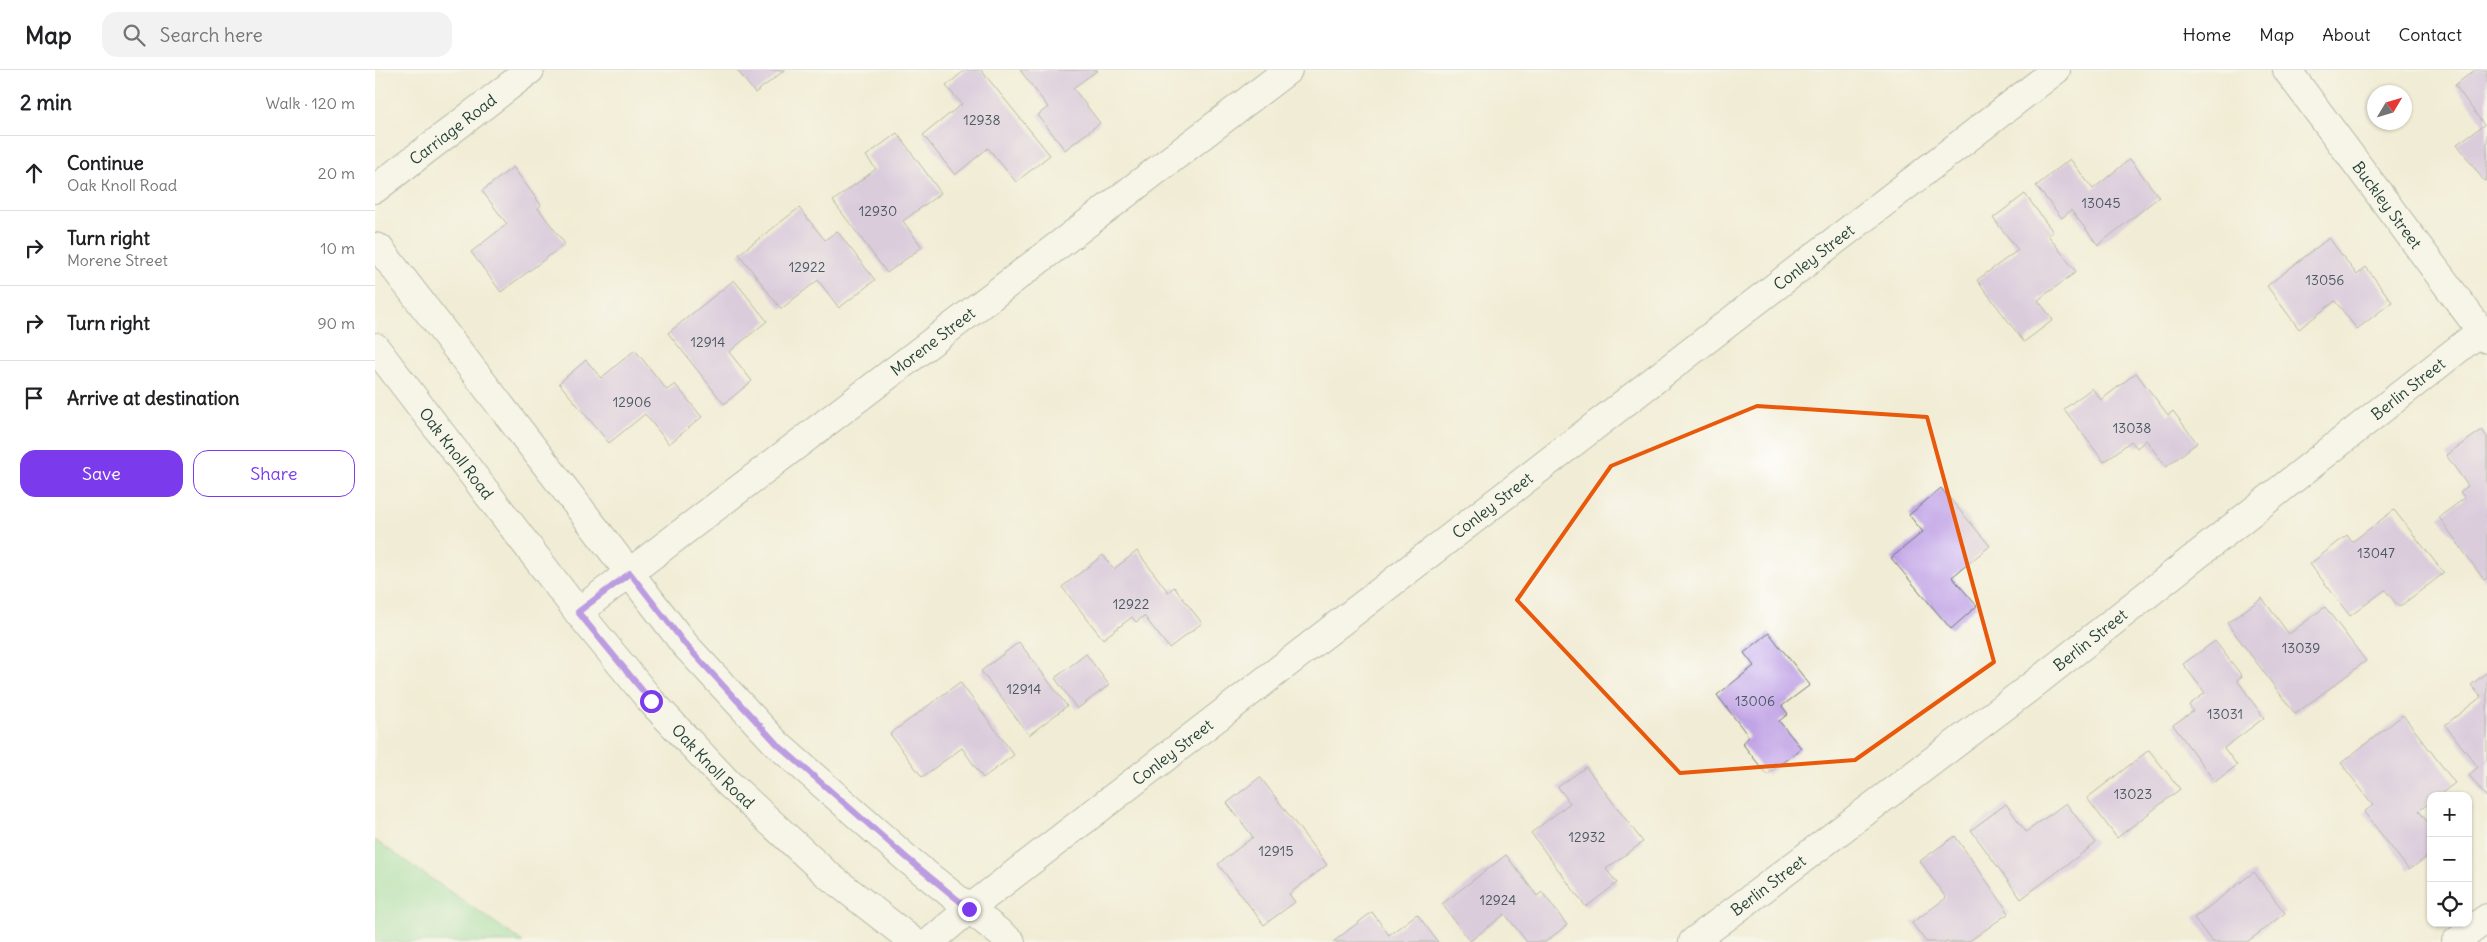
<!DOCTYPE html>
<meta charset="utf-8">
<style>
body{margin:0;font-family:Delius,sans-serif;background:#f2f2f2;color:#202124}
.controls{position:absolute;right:15px;bottom:15px;display:grid;overflow:hidden;border-radius:10px;box-shadow:0 1px 4px #0004}
.controls button{width:45px;height:45px;display:grid;place-items:center;padding:0;border:0;border-bottom:1px solid #e0e0e0;background:#fff;color:#202124;font:25px sans-serif}
.compass{position:absolute;left:1992px;top:15px;width:45px;height:45px;border-radius:50%;background:#fff;box-shadow:0 1px 4px #0004;rotate:52deg}
.stop{position:absolute;width:15px;height:15px;margin:-11px;border:4px solid #7c3aed;border-radius:50%;background:#fff}
.stop.end{background:#7c3aed;border-color:#fff;box-shadow:0 1px 5px #0008}
.list{margin:0;padding:0;list-style:none}
h2{display:flex;justify-content:space-between;align-items:center;height:65px;margin:0;padding:0 20px;font-size:21px}
h2 small{font-size:16px;font-weight:400;color:#757577}
.list li{display:grid;grid-template-columns:32px 1fr auto;gap:15px;align-items:center;box-sizing:border-box;height:75px;padding:0 20px;border-top:1px solid #e0e0e0}
.list b{display:block;font-size:19px;white-space:nowrap}
.list p{margin:0;font-size:16px;white-space:nowrap;color:#757577}
.list em{font-size:16px;font-style:normal;color:#757577}
.actions{display:flex;gap:10px;padding:15px 20px}
.actions a{flex:1;padding:11px 0;border:1px solid #7c3aed;border-radius:15px;text-align:center;font-size:18px;color:#7c3aed}
.actions .main{background:#7c3aed;color:#fff}
.icon{flex:none;width:28px;height:28px;fill:none;stroke:currentColor;stroke-width:2;stroke-linecap:round;stroke-linejoin:round}
.map{position:relative;flex:none;width:2112px;height:872px;overflow:hidden}
header{display:flex;align-items:center;gap:30px;box-sizing:border-box;height:70px;padding:0 25px;background:#fff;border-bottom:1px solid #e0e0e0}
header strong{font-size:24px}
nav{display:flex;gap:28px;margin-inline-start:auto;font-size:18px}
.search{width:350px;height:45px;background:#f2f2f2;display:flex;align-items:center;gap:12px;box-sizing:border-box;padding:0 18px;border-radius:15px;color:#757577;font-size:19px}
main{display:flex}
aside{flex:1;background:#fff}
.map>svg:first-child{display:block}
</style>
<header>
<strong>Map</strong>
<div class="search"><svg class="icon" aria-label="search" viewBox="0 0 24 24"><circle cx="10" cy="10" r="6"/><path d="M15 15l6 6"/></svg>Search here</div>
<nav><a>Home</a><a>Map</a><a>About</a><a>Contact</a></nav>
</header>
<main>
<aside>
<h2>2 min<small>Walk · 120 m</small></h2>
<ul class="list">
<li><svg class="icon" aria-label="ahead" viewBox="0 0 24 24"><path d="M12 20V5M6 11l6-6 6 6"/></svg><div><b>Continue</b><p>Oak Knoll Road</p></div><em>20 m</em></li>
<li><svg class="icon" aria-label="right" viewBox="0 0 24 24"><path d="M7 20v-9h11M14 6l5 5-5 5"/></svg><div><b>Turn right</b><p>Morene Street</p></div><em>10 m</em></li>
<li><svg class="icon" aria-label="right" viewBox="0 0 24 24"><path d="M7 20v-9h11M14 6l5 5-5 5"/></svg><div><b>Turn right</b></div><em>90 m</em></li>
<li><svg class="icon" aria-label="arrive" viewBox="0 0 24 24"><path d="M6 21V4h12l-3 4 3 4H6"/></svg><div><b>Arrive at destination</b></div></li>
</ul>
<div class="actions"><a class="main">Save</a><a>Share</a></div>
</aside>
<div class="map">
<svg width="2112" height="872" viewBox="0 0 2112 872">
<rect width="100%" height="100%" fill="#fff"/>
<filter id="ink" filterUnits="userSpaceOnUse"><feTurbulence type="fractalNoise" baseFrequency=".02" numOctaves="2"/><feDisplacementMap in="SourceGraphic" scale="10" xChannelSelector="R" yChannelSelector="G"/><feConvolveMatrix kernelMatrix="1 2 1 2 8 2 1 2 1" color-interpolation-filters="sRGB"/></filter>
<filter id="wash" filterUnits="userSpaceOnUse"><feTurbulence type="fractalNoise" baseFrequency=".0096" numOctaves="4" result="noise"/><feDisplacementMap in="SourceGraphic" scale="20" xChannelSelector="R" yChannelSelector="G"/><feGaussianBlur stdDeviation="1.12" result="paint"/><feColorMatrix in="noise" values="0 0 0 0 0 0 0 0 0 0 0 0 0 0 0 0 0 1.4 0 .05"/><feComposite in="paint" operator="in"/></filter>
<g filter="url(#wash)">
<rect width="100%" height="100%" fill="#f1ecd5"/>
<!-- green -->
<polygon fill="#8bdc9c" stroke="#558c68" points="0,770 138,865 148,872 0,872"/>
<g id="blocks">
<!-- building -->
<g fill="#c1a4e5">
<polygon points="362,0 410,0 380,23"/>
<polygon points="590,0 606,0 675,85 641,112 613,78 580,105 548,65 587,34 571,16"/>
<polygon points="645,0 723,0 698,18 725,53 690,80 663,45 673,37"/>
<polygon points="2100,0 2112,0 2112,109 2109,111 2082,74 2109,55 2080,15"/>
<polygon points="522,63 566,123 528,151 547,177 512,203 458,131 501,99 491,86"/>
<polygon points="1695,89 1718,119 1755,89 1784,127 1723,175 1696,140 1687,148 1661,116"/>
<polygon points="138,97 166,135 163,138 190,174 126,222 96,182 132,154 107,121"/>
<polygon points="1650,124 1678,162 1673,165 1701,202 1663,230 1678,250 1649,272 1602,210 1643,180 1618,148"/>
<polygon points="424,138 450,170 462,161 500,210 464,238 443,210 406,239 364,184"/>
<polygon points="1954,168 1982,205 1991,197 2017,232 1982,259 1960,231 1924,259 1892,216"/>
<polygon points="359,210 392,251 354,282 377,311 349,334 293,263"/>
<polygon points="260,280 292,320 300,314 327,347 294,374 270,344 234,373 184,313 211,290 226,308"/>
<polygon points="1761,303 1793,345 1798,341 1822,373 1791,397 1771,370 1762,378 1756,371 1729,392 1689,339 1717,318 1726,330"/>
<polygon points="2107,360 2112,367 2112,508 2109,510 2064,447 2090,428 2085,422 2093,416 2071,385"/>
<polygon points="1566,418 1615,476 1577,507 1602,536 1576,559 1516,488 1548,462 1534,445"/>
<polygon points="2019,440 2069,503 2024,537 2010,520 1975,546 1935,494 1972,465 1977,472"/>
<polygon points="762,481 793,522 799,517 827,553 794,578 769,546 761,552 757,547 728,569 687,517 728,485 739,499"/>
<polygon points="1887,528 1914,564 1950,537 1991,591 1920,644 1852,553"/>
<polygon points="1394,563 1435,615 1407,636 1413,644 1404,651 1426,678 1392,705 1367,673 1374,667 1342,625 1379,596 1369,583"/>
<polygon points="1840,571 1867,606 1862,610 1889,648 1849,678 1862,695 1840,712 1798,655 1818,641 1814,635 1830,623 1808,594"/>
<polygon points="644,572 692,636 654,665 606,601"/>
<polygon points="711,584 734,615 702,639 680,608"/>
<polygon points="2112,602 2112,728 2094,705 2103,697 2070,655 2106,627 2096,615"/>
<polygon points="585,612 639,685 608,708 587,678 547,707 515,664"/>
<polygon points="2028,645 2080,713 2063,726 2056,726 2056,731 2044,741 2056,757 2056,784 2034,800 1989,742 1998,735 1966,693"/>
<polygon points="1774,680 1805,719 1742,768 1712,728"/>
<polygon points="1211,697 1268,772 1231,799 1242,813 1211,837 1156,763 1195,733 1183,717"/>
<polygon points="885,707 952,795 914,824 920,832 889,855 843,794 878,767 852,733"/>
<polygon points="1691,733 1721,773 1646,829 1596,760 1631,734 1651,762"/>
<polygon points="1580,766 1634,843 1593,872 1551,872 1537,853 1571,828 1545,791"/>
<polygon points="1131,785 1162,826 1167,822 1192,855 1170,872 1152,872 1130,844 1095,871 1067,834"/>
<polygon points="1879,802 1910,843 1872,872 1837,872 1819,848"/>
<polygon points="997,842 1014,865 1042,844 1063,872 958,872"/>
</g>
</g>
</g>
<g filter="url(#ink)">
<use href="#blocks" fill-opacity="0" stroke="#687a6c" stroke-width="1"/>
<g fill="none" stroke-linecap="round" stroke-linejoin="round">
<!-- minor casing -->
<g stroke="#687a6c" stroke-width="30">
<g id="minor">
<path id="s1" d="M1912 0 2112 269"/>
<path id="s2" d="M203 542 913 0"/>
<path id="s3" d="M555 872 594 839 1681 0"/>
<path id="s4" d="M1318 872 1654 618 2106 261"/>
<polyline points="2081,872 2112,848"/>
</g>
</g>
<!-- tertiary casing -->
<g stroke="#687a6c" stroke-width="30">
<g id="tertiary">
<path id="s5" d="M0 119 155 0"/>
<polyline points="0,177 4,178 310,575 402,674 531,788 636,872"/>
<path id="s6" d="M0 277 203 542 276 631 353 713 453 805 539 872"/>
</g>
</g>
<!-- minor -->
<use href="#minor" stroke="#fff" stroke-width="28"/>
<!-- tertiary -->
<use href="#tertiary" stroke="#fff" stroke-width="28"/>
</g>
</g>
<g fill="none" stroke-linecap="round" stroke-linejoin="round" filter="url(#ink)">
<!-- route -->
<polyline stroke="#7c3aed" stroke-width="6" points="276,631 203,542 255,503 310,574 402,674 532,788 594,839"/>
</g>
<!-- marked area -->
<path d="M0 0H2112V872H0ZM1382 336 1552 347 1619 592 1480 690 1305 703 1142 530 1236 396Z" fill="#f1ecd5" fill-opacity=".55" fill-rule="evenodd"/>
<path fill="none" stroke="#e8590c" stroke-width="4" stroke-linejoin="round" d="M1382 336 1552 347 1619 592 1480 690 1305 703 1142 530 1236 396Z"/>
<g text-anchor="middle" dominant-baseline="central" stroke-width="5" stroke-linejoin="round" paint-order="stroke">
<!-- number labels -->
<g font-size="14" fill="#485760">
<text x="607" y="50">12938</text>
<text x="1726" y="133">13045</text>
<text x="503" y="141">12930</text>
<text x="432" y="197">12922</text>
<text x="1950" y="210">13056</text>
<text x="333" y="272">12914</text>
<text x="257" y="332">12906</text>
<text x="1757" y="358">13038</text>
<text x="2001" y="483">13047</text>
<text x="756" y="534">12922</text>
<text x="1926" y="578">13039</text>
<text x="649" y="619">12914</text>
<text x="1380" y="631">13006</text>
<text x="1850" y="644">13031</text>
<text x="1758" y="724">13023</text>
<text x="1212" y="767">12932</text>
<text x="901" y="781">12915</text>
<text x="1123" y="830">12924</text>
</g>
<!-- street labels -->
<g font-size="16" fill="#1f3d34" stroke="#fff">
<text stroke="none"><textPath href="#s5" startOffset="98">Carriage Road</textPath></text>
<text stroke="none"><textPath href="#s1" startOffset="168">Buckley Street</textPath></text>
<text stroke="none"><textPath href="#s3" startOffset="1118">Conley Street</textPath></text>
<text stroke="none"><textPath href="#s2" startOffset="446">Morene Street</textPath></text>
<text stroke="none"><textPath href="#s4" startOffset="904">Berlin Street</textPath></text>
<text stroke="none"><textPath href="#s6" startOffset="134">Oak Knoll Road</textPath></text>
<text stroke="none"><textPath href="#s3" startOffset="712">Conley Street</textPath></text>
<text stroke="none"><textPath href="#s4" startOffset="499">Berlin Street</textPath></text>
<text stroke="none"><textPath href="#s3" startOffset="308">Conley Street</textPath></text>
<text stroke="none"><textPath href="#s6" startOffset="539">Oak Knoll Road</textPath></text>
<text stroke="none"><textPath href="#s4" startOffset="94">Berlin Street</textPath></text>
</g>
</g>
</svg>
<div class="controls">
<button>+</button>
<button>−</button>
<button><svg class="icon" aria-label="locate" viewBox="0 0 24 24"><circle cx="12" cy="12" r="6"/><path d="M12 2v4M12 18v4M2 12h4M18 12h4"/></svg></button>
</div>
<svg class="compass" viewBox="-18 -18 36 36"><path d="M0-13l5 13h-10z" fill="#e53935"/><path d="M0 13l5-13h-10z" fill="#757577"/></svg>
<div class="stop" style="left:276px;top:631px"></div>
<div class="stop end" style="left:594px;top:839px"></div>
</div>
</main>
